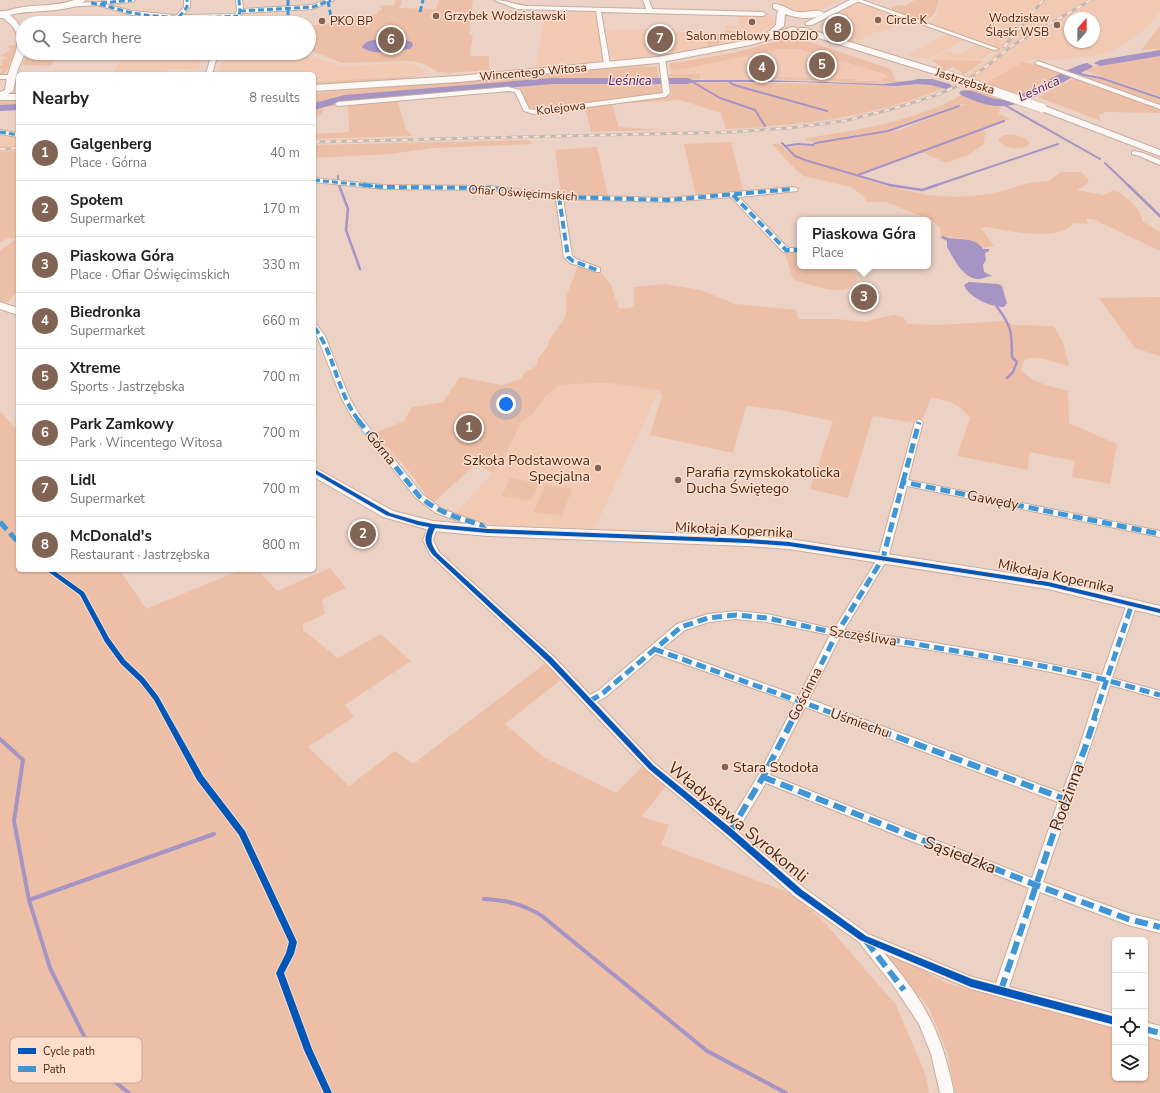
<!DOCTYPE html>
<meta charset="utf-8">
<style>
body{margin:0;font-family:"Nunito Sans",sans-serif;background:#f2f2f2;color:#222}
.controls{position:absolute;right:12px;bottom:12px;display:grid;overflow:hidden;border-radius:6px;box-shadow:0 1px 3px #0004}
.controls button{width:36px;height:36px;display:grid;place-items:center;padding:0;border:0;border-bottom:1px solid #e0e0e0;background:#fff;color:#222;font:20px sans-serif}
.compass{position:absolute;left:1064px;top:12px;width:36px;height:36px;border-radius:50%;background:#fff;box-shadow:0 1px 3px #0004;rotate:21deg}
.you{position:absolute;left:506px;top:404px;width:14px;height:14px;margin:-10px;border:3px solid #fff;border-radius:50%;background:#1a73e8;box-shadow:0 0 0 6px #1a73e833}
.badge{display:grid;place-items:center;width:26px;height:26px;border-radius:50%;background:#816454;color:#fff;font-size:13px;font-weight:700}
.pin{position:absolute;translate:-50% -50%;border:2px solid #fff;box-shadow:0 1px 4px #0006}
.popup{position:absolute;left:797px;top:217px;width:134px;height:52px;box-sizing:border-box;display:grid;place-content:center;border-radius:6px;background:#fff;filter:drop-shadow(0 1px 3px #0005);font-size:13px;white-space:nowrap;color:#767676}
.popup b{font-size:15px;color:#222}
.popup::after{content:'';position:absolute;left:50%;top:100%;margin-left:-8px;border:8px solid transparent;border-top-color:#fff}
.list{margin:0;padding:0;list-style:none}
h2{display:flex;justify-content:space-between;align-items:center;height:52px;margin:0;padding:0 16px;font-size:17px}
h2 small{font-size:13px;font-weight:400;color:#767676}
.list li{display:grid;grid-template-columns:26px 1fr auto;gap:12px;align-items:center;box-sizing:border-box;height:56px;padding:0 16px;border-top:1px solid #e0e0e0}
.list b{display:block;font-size:15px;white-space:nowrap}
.list p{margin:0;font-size:13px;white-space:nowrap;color:#767676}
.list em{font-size:13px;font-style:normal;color:#767676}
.icon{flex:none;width:22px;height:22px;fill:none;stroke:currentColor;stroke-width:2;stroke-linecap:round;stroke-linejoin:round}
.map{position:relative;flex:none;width:1160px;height:1093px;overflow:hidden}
.search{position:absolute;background:#fff;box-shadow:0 1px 3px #0004;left:16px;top:16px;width:300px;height:44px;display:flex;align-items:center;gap:10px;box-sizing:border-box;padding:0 14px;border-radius:22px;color:#767676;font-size:15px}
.panel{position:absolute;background:#fff;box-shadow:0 1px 3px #0004;left:16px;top:72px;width:300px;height:500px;border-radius:6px}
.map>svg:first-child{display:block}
</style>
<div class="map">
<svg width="1160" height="1093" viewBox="0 0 1160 1093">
<rect width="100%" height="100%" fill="#ecd2c4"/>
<!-- built -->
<g fill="#f2cab4" fill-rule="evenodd">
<polygon points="778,0 841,0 816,12 799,14 785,9"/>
<path d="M940 0H1160V12L1146 29 1112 51 1095 56 1056 60 1033 59 1023 62 986 84 964 77 992 57 999 48 929 25 936 15ZM1070 18H1094V42H1070Z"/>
<polygon points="856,4 864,5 908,20 882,32 875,32 871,35 868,34 856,45 830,36 821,27 820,24 830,15"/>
<polygon points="545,10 595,11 603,61 536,67"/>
<polygon points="739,14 771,15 775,26 755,34 739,32 739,30 725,29 725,25 739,26"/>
<polygon points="674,29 674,32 705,33 705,47 650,57 612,60 606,30"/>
<polygon points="946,34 965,40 929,59 906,56"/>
<polygon points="789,38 800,39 891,69 895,80 902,82 674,79 669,64 733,53"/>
<polygon points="976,45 992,52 979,61 931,60 948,51 961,55"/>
<polygon points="225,53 294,53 343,66 406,63 418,66 423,70 424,75 314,84 314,74 218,74"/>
<polygon points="123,56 176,59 203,59 198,70 169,69 167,73 114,72"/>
<polygon points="0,134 18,136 18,151 0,152"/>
<polygon points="609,383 659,390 595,528 503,526 478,521 455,514 493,473 501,463 522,421 531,416 536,410 547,395 558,386 570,384"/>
</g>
<!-- green -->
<g fill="#edbfa6">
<polygon points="395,0 401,0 402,3 399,8 436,9 439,0 473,0 469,34 473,36 470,51 471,56 489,56 489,70 447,73 438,72 424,64 412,61 342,63 309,50 312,25 345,22 345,20 350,20 349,17 377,14 378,11 382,10 382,7 378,6 395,5"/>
<polygon points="915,0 939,0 935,12 930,18 917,19 892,10 891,8 898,5 904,6"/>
<polygon points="1160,26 1160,49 1141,50"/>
<polygon points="725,30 753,34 707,47 706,35 725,33"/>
<polygon points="789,38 800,39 891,69 895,80 902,82 860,83 825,80 761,79 761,77 855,79 855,81 883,81 882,78 888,78 886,74 809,52 802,51 801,49 774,49 774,51 767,51 690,68 671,70 669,64 733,53"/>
<polygon points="12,45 18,45 12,62 5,73 0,75 0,72 3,70 0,69 0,66 5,64 2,64 3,62 0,61 7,58 0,55 11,51 9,50 12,49 6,47 0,49"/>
<polygon points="27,53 62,53 50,66 22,65"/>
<polygon points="1160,54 1160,96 1083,70 1107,63"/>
<polygon points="932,60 983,61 962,76 962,72 952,66 946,71"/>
<polygon points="1023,62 1044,67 1062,75 1032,91 1021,95 986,83"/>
<polygon points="640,66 657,67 659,80 548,80 344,97 317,105 319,106 334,101 344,99 548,83 660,83 662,93 535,110 528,108 519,87 335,103 335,106 321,107 324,109 321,115 314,118 314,93"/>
<polygon points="669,74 700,74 700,79 669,80"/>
<polygon points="1092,75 1160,98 1160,106 1078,76"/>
<polygon points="414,76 417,77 314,85 314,82"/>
<polygon points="1074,78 1160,109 1160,113 1105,112 1099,115 1101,121 1038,97"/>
<path d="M670 82C742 83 815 83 887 86 907 87 926 81 944 88 874 117 801 126 726 129L721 113 680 100 612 104 619 127 663 130 591 132 585 107 672 95Z"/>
<path d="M973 88 1009 99 1011 104 1003 106 999 111V114L1010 119 979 130 986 131 983 145 968 155 946 163 920 151 856 175 795 156 788 147 816 145 817 143 899 130 967 104H978H964L954 106 886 130 813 142 805 140 807 138C864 129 924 120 973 88Z"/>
<polygon points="397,100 406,129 412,136 314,139 314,134 349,132 348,105"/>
<rect x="0" y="101" width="18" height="9"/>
<path d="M1004 135C1013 134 1025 135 1030 143L1029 145C1020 151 1005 149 999 141V138Z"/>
<polygon points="529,140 533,144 432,148 390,154 314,158 314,145"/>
<polygon points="731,142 744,193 696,196 684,144"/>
<path d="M772 144H779L795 157 890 187 927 195 958 197 991 194 1029 183 1049 181 1061 172H1081L1089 180 1087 184 1077 190 1103 195 1114 190C1123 193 1143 210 1142 221L1160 232V251L1093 219H1086L1088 224 1074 223C1059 242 1008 231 986 227L981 228 994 246 985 248C970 236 958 239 941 236L940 227 931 220 886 202H867L864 197H865L851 187 804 176 795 169Z"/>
<polygon points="597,147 608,197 561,195 555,150"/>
<polygon points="18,151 18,290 8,302 0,301 0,251 16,239 9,238 0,242 0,152"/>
<path d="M785 253H800V266H851L858 280C854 284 847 290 842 290 832 292 802 283 793 279Z"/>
<path d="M578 266 602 274 611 285 619 309 634 307V287L665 284 701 290 735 304 796 310 798 319H837L865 322 879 318 894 315 903 317 908 324 939 325 1004 321 1016 325 1054 326 1063 343 1069 366C1059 364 1032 353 1025 360 1023 362 1022 366 1021 369 1033 384 1051 386 1068 391L1069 423 1117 444 1110 484 1072 477 1075 461 1029 452 1028 470 957 456 970 418C958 403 950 401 931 398L923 418 910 422 873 416 848 498 810 489 833 421 780 410 746 406 733 453 650 435 662 396 659 390 609 383 570 384 558 386 547 395 531 416 522 421 501 463 493 473 476 464 432 504 409 471 375 433 404 421 412 407 443 402 460 377 502 385 521 379 524 373 537 366 538 358 548 346 549 340 564 320 567 308 566 297Z"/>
<polygon points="1154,297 1160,297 1160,356 1135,348 1099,298"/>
<polygon points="0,411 18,431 18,570 120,570 146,609 241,570 258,570 277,591 330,568 346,588 322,599 325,614 303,624 303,630 338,658 381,634 411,661 345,705 354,717 308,747 349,786 395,751 413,764 547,662 563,678 505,724 545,758 616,793 645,764 667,785 641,817 669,825 661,845 793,894 825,923 896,1005 925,1073 929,1093 0,1093"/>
<polygon points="510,478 538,483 531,501 502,496"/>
<polygon points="545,485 572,489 562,516 534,512"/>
<polygon points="889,951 946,983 1115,1026 1115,1078 1145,1078 1145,1033 1160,1037 1160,1093 955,1093 948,1055 929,1008 884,953"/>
</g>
<!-- water -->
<g fill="#a594c4">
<path d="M384 38H398L412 42 413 45 410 49C397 50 373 57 362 47 367 38 376 41 384 38Z"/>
<polygon points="923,79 944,84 938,85 929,83 896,86 800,82 669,82 669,80 759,80 883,84"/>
<path d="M943 236C955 242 975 235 983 249H989V251L985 253 986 260 983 265 984 272 992 276C987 276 983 279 979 279 963 279 954 259 947 247V241L940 237Z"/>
<path d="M969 282 998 284 1002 286 1007 303 1004 307C991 307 969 298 964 285Z"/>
</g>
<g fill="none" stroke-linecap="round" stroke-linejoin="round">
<!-- stream-far2 -->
<g stroke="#a594c4" stroke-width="2">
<polyline points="1073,71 1084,75 1101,78 1160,98"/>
<polyline points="691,81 720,98 755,110 765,126"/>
<polyline points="728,81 734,85 827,111"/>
<polyline points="1001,103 1100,159"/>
<polyline points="782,143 795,156 805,160 893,186"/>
<polyline points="785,146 798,144 813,145 815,143 888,131 959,106"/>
<polyline points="1105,163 1129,186"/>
<polyline points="858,175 1004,121"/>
<polyline points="338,176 338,180"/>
<polyline points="339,184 340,186"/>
<polyline points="934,186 1058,144"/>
</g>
<!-- stream-far1 -->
<g stroke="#a594c4" stroke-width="2.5">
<polyline points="339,185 348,209 346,230 360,269"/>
<polyline points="889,185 922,190 937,185"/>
<polyline points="1128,185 1160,216"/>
<path d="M997 307C1012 326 1012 334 1012 357L1017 362 1013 372 1007 378"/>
</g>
<!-- stream -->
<g stroke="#a594c4" stroke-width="4">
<polyline points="0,739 23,760 14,821 29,900 50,968 83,1034 115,1082 129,1093"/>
<path d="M484 899C506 900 523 904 542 916L707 1051 786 1093"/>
<polyline points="29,900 214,834"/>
</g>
<!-- river -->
<g fill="#a594c4" fill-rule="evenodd">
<polygon points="1160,50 1160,56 1100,66 1094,63 1100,60"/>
<path d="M1087 63 1093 66 1091 68C1067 78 1028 106 1003 106 989 107 974 101 961 95L959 93 961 91C974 87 990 102 1006 99 1035 93 1058 70 1087 63Z"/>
<polygon points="552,78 687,78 691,79 693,81 691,83 687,84 552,84 346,101 314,110 314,103 345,95"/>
<polygon points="918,79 932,79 950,84 952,86 950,88 946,89 931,85 914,84 912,82 914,80"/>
<polygon points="18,104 18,110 0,111 0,105"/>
</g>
<!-- street casing -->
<g stroke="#c7ad9f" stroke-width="2">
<g id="street">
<polygon points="108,0 135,0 132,2 105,4 132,11 175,15 177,15 184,7 184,0 190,0 190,7 183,15 235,14 237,11 236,0 242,0 243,9 312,5 326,0 334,0 313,9 242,13 240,17 237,19 175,19 132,15 97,5 68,7 65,5 68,3 100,2"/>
<path d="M494 0C506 0 516 5 528 6L646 9 643 0H649L652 9 763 12 766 14 763 16 601 12 610 64 607 66 604 64 596 11 517 9Z"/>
<polygon points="854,0 862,0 999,49 994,50"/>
<polygon points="212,53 218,53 212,74 206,74"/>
<polygon points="662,57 665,59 670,93 665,97 534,114 524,111 515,92 508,91 338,106 335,104 338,102 508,87 520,90 529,109 534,110 663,93 659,59"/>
<polygon points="1038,61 1160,105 1160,109 1036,64 1035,63"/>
<polygon points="0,75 7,75 10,77 7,79 0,79"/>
<polygon points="0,130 18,133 18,137 0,134"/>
<polygon points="1134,151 1143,153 1160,160 1160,165 1139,156 1132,154 1132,152"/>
<polygon points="314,178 383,185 491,186 559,195 668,198 794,187 798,189 797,191 739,197 788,248 800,248 800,252 783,252 731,197 668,202 563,199 572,256 576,259 600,268 600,272 597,272 570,263 564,257 556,199 491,190 383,189 314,182"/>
<polygon points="314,325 317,325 325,336 349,397 360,416 422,494 442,509 486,525 493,531 491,533 485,533 473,526 436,513 416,498 352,417 341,397 317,336 314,333"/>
<path d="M919 419 923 422 908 480 1160 531V537L907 486 888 558 844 630C931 641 1017 656 1102 675L1127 604 1128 601H1136L1137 604 1112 678 1160 691V699L1110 685C1090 752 1065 816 1043 882L1128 913 1160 921V933L1128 925 1040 892 1009 987 1115 1014V1028L971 989 884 953C924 1000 942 1032 954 1093H940L931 1054 919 1024 895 988 859 942 794 896 726 836 647 770 546 663 431 556 423 540 430 524H436L438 526 433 540 439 552 554 657 590 695 599 690 677 624 708 614 736 611 767 614 834 629 878 558 915 422ZM736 619 767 622 830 635 799 696 663 648 685 630 709 622ZM840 637C927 648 1014 663 1100 683L1079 748 1062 793 809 699ZM656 654 795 703 759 774 729 824 655 764 597 702 607 696ZM805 707 1058 802 1032 878 770 775ZM766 783 1029 888 996 983 972 977 868 934 804 888 737 831Z"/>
<polygon points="1145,1022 1160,1026 1160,1040 1145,1036"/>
</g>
</g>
<!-- secondary casing -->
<g stroke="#c7ad9f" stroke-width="2">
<g id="secondary">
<path d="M74 0H86C70 14 31 9 10 15 25 27 23 36 23 53H25L18 69 13 91 0 99V92L5 90C6 83 7 77 9 71 16 49 27 35 3 18H0V11C7 12 11 9 18 8 38 4 55 7 74 0Z"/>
<path d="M773 4C781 3 790 11 798 12 806 13 818 8 824 13 814 21 796 18 785 14L784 26 772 34 768 32 776 25 777 13 779 11 773 8Z"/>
<polygon points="799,28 805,28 950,73 951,75 950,77 944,77 799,32"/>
<polygon points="1042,105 1160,150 1160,156 1039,110 1037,108 1039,106"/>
<polygon points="0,302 18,308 18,315 0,309"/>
<polygon points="314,467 393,511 433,521 488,526 748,536 789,539 1048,579 1160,606 1160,616 1048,589 789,549 748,546 488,536 433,531 383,517 314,477"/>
</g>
</g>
<!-- primary casing -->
<g stroke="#c7ad9f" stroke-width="2">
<g id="primary">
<polygon points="850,0 861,0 812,25 806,25 805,23"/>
<polygon points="793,27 796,28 797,30 796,32 750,45 657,63 458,82 314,91 314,85 458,76 657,57 749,40"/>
<rect x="0" y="94" width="18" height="6"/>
</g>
</g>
<!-- street -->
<use href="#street" fill="#fcf8f6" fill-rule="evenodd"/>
<!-- secondary -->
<use href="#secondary" fill="#fcf8f6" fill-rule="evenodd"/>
<!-- primary -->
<use href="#primary" fill="#fcf8f6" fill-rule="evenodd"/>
<!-- rail casing -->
<g stroke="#c2bab6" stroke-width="3">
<g id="rail">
<polyline points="1004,47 1043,0"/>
<polyline points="314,142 732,132 788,128 844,121 892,109 934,96 957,86 982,70 1013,45 1091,0"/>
<polyline points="0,149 18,148"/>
</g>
</g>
<!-- rail -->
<use href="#rail" stroke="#ffdecd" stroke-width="2" stroke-dasharray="5.5" stroke-linecap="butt"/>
<!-- secondary-bridge casing -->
<g stroke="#c7ad9f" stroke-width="10" stroke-linecap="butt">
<polyline id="secondary-bridge" points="947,75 1042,108"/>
</g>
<!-- secondary-bridge -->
<use href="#secondary-bridge" stroke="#fcf8f6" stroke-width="9"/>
<!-- quiet-far3 -->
<g stroke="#4096d4" stroke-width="3" stroke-dasharray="6 3" stroke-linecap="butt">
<polyline points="288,0 288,23"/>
<polyline points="328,1 332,22"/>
<path d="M91 3C108 5 123 12 139 14 172 19 205 18 238 16"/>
<polyline points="101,3 132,0"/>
<polyline points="240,11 313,7 331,0"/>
<polyline points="420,12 423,0"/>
<polyline points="179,17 187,7 187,0"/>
<polyline points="237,23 240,11 239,0"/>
<polyline points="0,132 18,135"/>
<polyline points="314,180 373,186"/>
</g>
<!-- quiet-far2 -->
<g stroke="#4096d4" stroke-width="4" stroke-dasharray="8 4" stroke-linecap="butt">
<polyline points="363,185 383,187 491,188 559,197 668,200 794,189"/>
<polyline points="733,195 786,250 800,250"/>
<polyline points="559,197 568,257 573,261 597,270"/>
<path d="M314 327C335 354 337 393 359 421"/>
</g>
<!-- quiet-far1 -->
<g stroke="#4096d4" stroke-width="5" stroke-dasharray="10 5" stroke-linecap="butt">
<path d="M358 420 419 496C437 512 458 518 481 525L485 529"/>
<polyline points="903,482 919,422"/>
<polyline points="0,522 18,542"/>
<polyline points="654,649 846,718"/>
<polyline points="590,701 603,693 681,627 708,618 736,615 767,618 837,633 893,640 1053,668 1106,680 1160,695"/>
<polyline points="794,718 837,633 883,558 903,482 1160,534"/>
<polyline points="1094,718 1132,604"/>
</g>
<!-- quiet -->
<g stroke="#4096d4" stroke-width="6" stroke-dasharray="13 6" stroke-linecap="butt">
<polyline points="843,717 1065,799"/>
<polyline points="763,777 1036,885 1128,919 1160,927"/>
<polyline points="730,832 763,777 794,717"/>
<polyline points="866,941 904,990"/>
<polyline points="1001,990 1065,799 1085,748 1095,717"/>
<polyline points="1145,1029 1160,1033"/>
</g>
<!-- cycleway casing -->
<g stroke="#ffdecd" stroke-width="2">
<g id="cycleway">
<path d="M314 469 390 513 418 521 433 524 488 529 748 539 789 542 1048 582 1160 609V613L1048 586 789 546 748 543 488 533 435 528C430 539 430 543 437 553L552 658 653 765 733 830 802 890 866 936 972 979 1115 1017V1025L971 987 860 940 796 894 727 834 649 769 548 662 433 555C425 544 423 540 429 527L418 525 386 515 314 473Z"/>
<polygon points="46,570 53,570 84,592 109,638 125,660 144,678 158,696 203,776 245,831 297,942 294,954 284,973 312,1049 332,1093 324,1093 304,1050 276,973 286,953 289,942 239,835 197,780 154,700 140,682 121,664 105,642 80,595"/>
</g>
</g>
<!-- cycleway -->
<use href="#cycleway" fill="#0057b8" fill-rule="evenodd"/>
</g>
<!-- markers -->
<g fill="#816454" stroke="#ffdecd" stroke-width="1.5">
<circle cx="436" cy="16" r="4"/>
<circle cx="878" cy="20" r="4"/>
<circle cx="322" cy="21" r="4"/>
<circle cx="752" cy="22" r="4"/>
<circle cx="1057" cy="25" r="4"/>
<circle cx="598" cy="468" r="4"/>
<circle cx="678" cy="480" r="4"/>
<circle cx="725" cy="767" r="4"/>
</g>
<g text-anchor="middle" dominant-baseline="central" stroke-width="3" stroke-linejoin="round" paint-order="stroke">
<!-- far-poi labels -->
<g font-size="12" fill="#482917" stroke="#ffdecd" text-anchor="start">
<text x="444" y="16">Grzybek Wodzisławski</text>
<text x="1049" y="18" text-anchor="end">Wodzisław<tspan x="1049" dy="14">Śląski WSB</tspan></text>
<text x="886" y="20">Circle K</text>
<text x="330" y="21">PKO BP</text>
<text x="752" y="36" text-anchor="middle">Salon meblowy BODZIO</text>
</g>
<!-- far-street labels -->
<g font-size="12" fill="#482917" stroke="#ffdecd">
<text transform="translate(533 72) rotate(-5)">Wincentego Witosa</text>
<text transform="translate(965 81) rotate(18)">Jastrzębska</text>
<text transform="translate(561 108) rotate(-7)">Kolejowa</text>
<text transform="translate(523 193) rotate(4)">Ofiar Oświęcimskich</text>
</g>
<!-- far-water labels -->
<g font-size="13" font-style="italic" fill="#40287f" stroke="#ffdecd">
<text x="630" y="81">Leśnica</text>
<text transform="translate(1039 89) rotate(-24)">Leśnica</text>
</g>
<!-- street labels -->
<g font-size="14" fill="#482917" stroke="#ffdecd">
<text transform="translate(381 448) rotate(51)">Górna</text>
<text transform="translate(993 500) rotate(11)">Gawędy</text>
<text transform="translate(734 530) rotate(3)">Mikołaja Kopernika</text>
<text transform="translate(1056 576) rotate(12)">Mikołaja Kopernika</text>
<text transform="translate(863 636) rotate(9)">Szczęśliwa</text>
<text transform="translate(805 694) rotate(-63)">Gościnna</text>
<text transform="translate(860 723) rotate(20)">Uśmiechu</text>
</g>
<!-- poi labels -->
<g font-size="14" fill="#482917" stroke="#ffdecd" text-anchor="start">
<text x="590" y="460" text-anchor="end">Szkoła Podstawowa<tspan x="590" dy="16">Specjalna</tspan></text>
<text x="686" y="472">Parafia rzymskokatolicka<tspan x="686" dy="16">Ducha Świętego</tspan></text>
<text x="733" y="767">Stara Stodoła</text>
</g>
<!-- near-street labels -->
<g font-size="17" fill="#482917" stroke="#ffdecd">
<text transform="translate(1067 797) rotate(-70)">Rodzinna</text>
<text transform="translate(738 822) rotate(40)">Władysława Syrokomli</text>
<text transform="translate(960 855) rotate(21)">Sąsiedzka</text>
</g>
</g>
<!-- legend -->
<rect x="10" y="1037" width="132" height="46" rx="6" fill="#ffdecd" stroke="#c8a896" stroke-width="1"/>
<rect x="18" y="1048" width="18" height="6" fill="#0057b8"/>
<rect x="18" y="1066" width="18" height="6" fill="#4096d4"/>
<g font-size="11" fill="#482917">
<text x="43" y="1055">Cycle path</text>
<text x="43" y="1073">Path</text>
</g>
</svg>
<div class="controls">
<button>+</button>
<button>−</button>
<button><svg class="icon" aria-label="locate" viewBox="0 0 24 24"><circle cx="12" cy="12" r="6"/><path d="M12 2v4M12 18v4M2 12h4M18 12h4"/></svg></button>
<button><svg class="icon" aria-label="layers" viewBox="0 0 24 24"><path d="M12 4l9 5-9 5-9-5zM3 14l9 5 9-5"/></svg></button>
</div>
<svg class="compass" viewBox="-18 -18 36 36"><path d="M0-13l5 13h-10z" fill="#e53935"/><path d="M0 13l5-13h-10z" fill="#767676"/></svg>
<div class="you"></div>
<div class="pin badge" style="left:469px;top:428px">1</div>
<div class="pin badge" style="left:363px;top:534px">2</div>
<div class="pin badge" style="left:864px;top:297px">3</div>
<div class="popup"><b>Piaskowa Góra</b>Place</div>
<div class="pin badge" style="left:762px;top:68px">4</div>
<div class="pin badge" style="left:822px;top:65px">5</div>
<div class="pin badge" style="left:391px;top:40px">6</div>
<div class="pin badge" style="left:660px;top:39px">7</div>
<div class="pin badge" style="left:838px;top:29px">8</div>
<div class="search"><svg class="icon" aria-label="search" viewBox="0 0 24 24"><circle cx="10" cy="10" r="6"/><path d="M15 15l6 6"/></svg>Search here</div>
<section class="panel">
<h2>Nearby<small>8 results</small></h2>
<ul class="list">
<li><span class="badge">1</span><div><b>Galgenberg</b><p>Place · Górna</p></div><em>40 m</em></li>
<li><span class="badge">2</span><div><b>Społem</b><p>Supermarket</p></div><em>170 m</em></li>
<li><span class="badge">3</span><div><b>Piaskowa Góra</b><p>Place · Ofiar Oświęcimskich</p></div><em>330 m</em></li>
<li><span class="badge">4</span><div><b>Biedronka</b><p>Supermarket</p></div><em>660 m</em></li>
<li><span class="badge">5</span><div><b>Xtreme</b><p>Sports · Jastrzębska</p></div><em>700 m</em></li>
<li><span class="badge">6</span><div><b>Park Zamkowy</b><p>Park · Wincentego Witosa</p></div><em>700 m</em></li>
<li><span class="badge">7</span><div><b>Lidl</b><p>Supermarket</p></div><em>700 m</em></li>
<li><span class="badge">8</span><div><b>McDonald's</b><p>Restaurant · Jastrzębska</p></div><em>800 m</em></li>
</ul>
</section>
</div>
